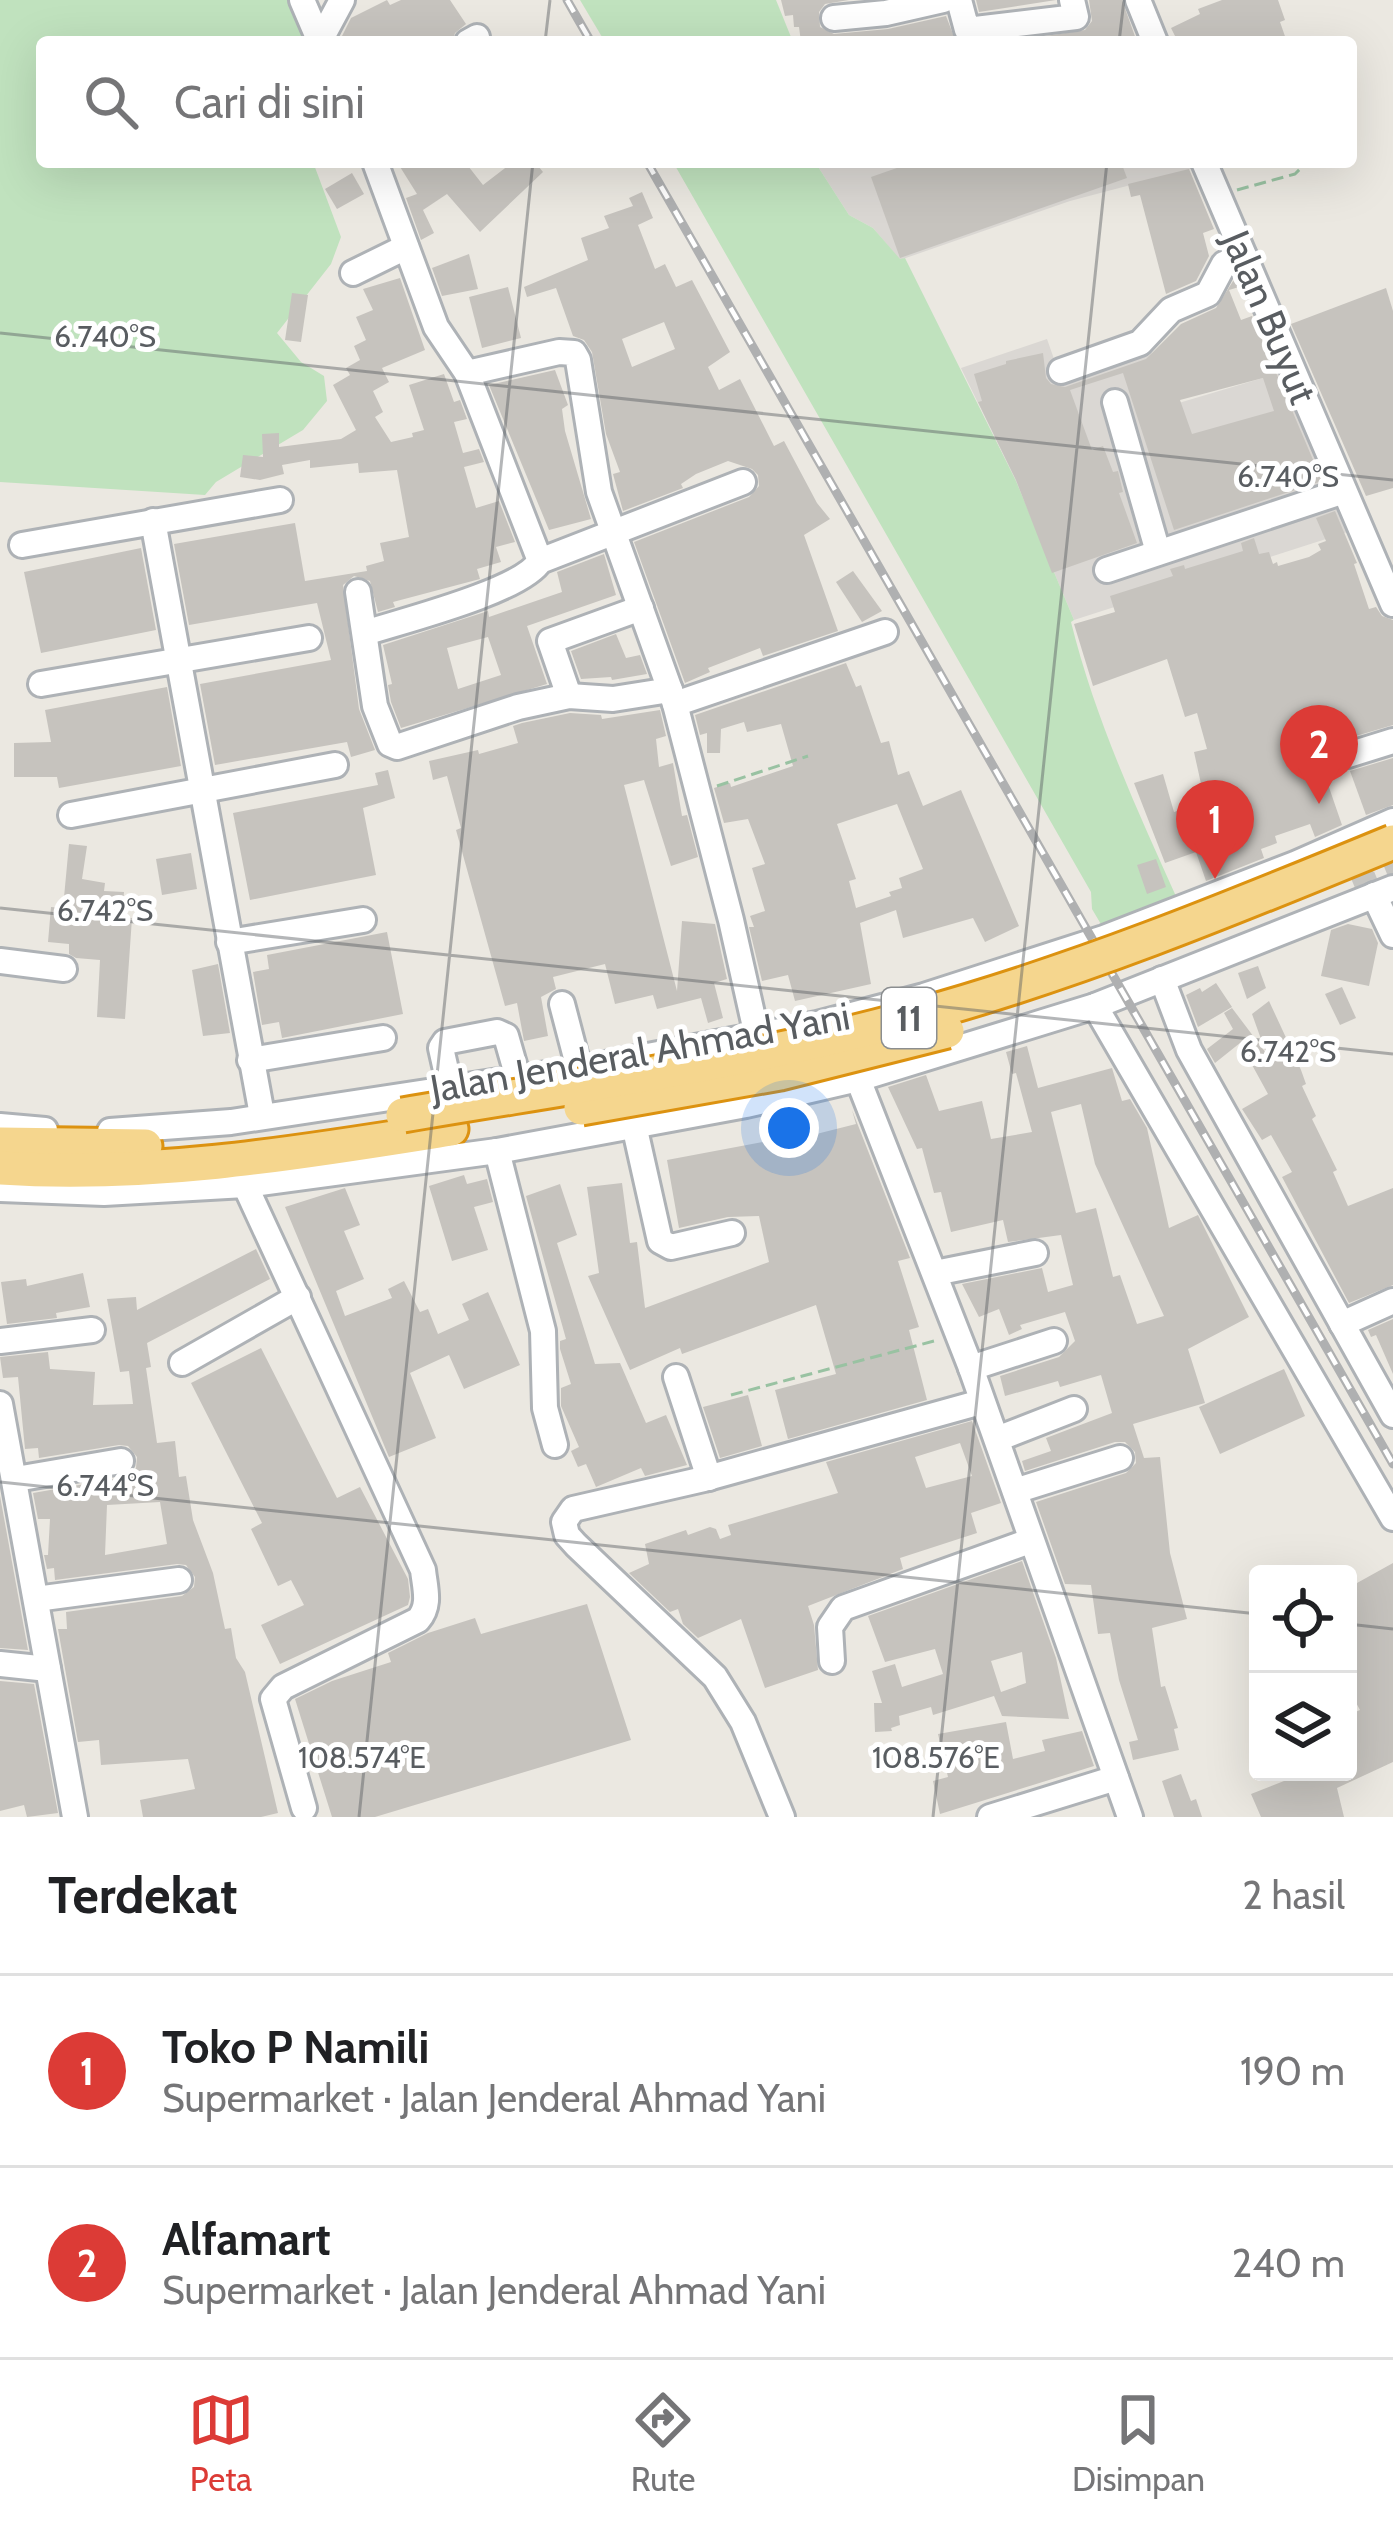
<!DOCTYPE html>
<html lang="id">
<meta charset="utf-8">
<style>
body{margin:0;font-family:Cabin,sans-serif;background:#f2f2f2;color:#202124}
.controls{position:absolute;right:36px;bottom:36px;display:grid;overflow:hidden;border-radius:12px;box-shadow:0 12px 48px #0002}
.controls button{width:108px;height:108px;display:grid;place-items:center;padding:0;border:0;border-bottom:3px solid #e0e0e0;background:#fff;color:#202124;font:60px sans-serif}
.you{position:absolute;left:789px;top:1128px;width:42px;height:42px;margin:-30px;border:9px solid #fff;border-radius:50%;background:#1a73e8;box-shadow:0 0 0 18px #1a73e833}
.badge{display:grid;place-items:center;width:78px;height:78px;border-radius:50%;background:#dc3b36;color:#fff;font-size:39px;font-weight:700}
.pin{position:absolute;translate:-50% -99px;filter:drop-shadow(0 3px 6px #0008)}
.pin::after{content:'';position:absolute;top:63px;width:42px;height:36px;background:inherit;clip-path:polygon(0 0,100% 0,50% 100%)}
.list{margin:0;padding:0;list-style:none}
h2{display:flex;justify-content:space-between;align-items:center;height:156px;margin:0;padding:0 48px;font-size:51px}
h2 small{font-size:39px;font-weight:400;color:#757577}
.list li{display:grid;grid-template-columns:78px 1fr auto;gap:36px;align-items:center;box-sizing:border-box;height:192px;padding:0 48px;border-top:3px solid #e0e0e0}
.list b{display:block;font-size:45px;white-space:nowrap}
.list p{margin:0;font-size:39px;white-space:nowrap;color:#757577}
.list em{font-size:39px;font-style:normal;color:#757577}
.icon{flex:none;width:66px;height:66px;fill:none;stroke:currentColor;stroke-width:2;stroke-linecap:round;stroke-linejoin:round}
.map{position:relative;flex:none;width:1393px;height:1817px;overflow:hidden}
.search{position:absolute;background:#fff;box-shadow:0 12px 48px #0002;left:36px;right:36px;top:36px;height:132px;display:flex;align-items:center;gap:30px;box-sizing:border-box;padding:0 42px;border-radius:12px;color:#757577;font-size:45px}
.sheet{height:540px;background:#fff}
nav{display:flex;justify-content:space-around;align-items:center;box-sizing:border-box;height:168px;border-top:3px solid #e0e0e0;background:#fff;font-size:33px;color:#757577}
nav a{display:grid;justify-items:center;gap:6px}
nav .on{color:#dc3b36}
.map>svg:first-child{display:block}
</style>
<div class="map">
<svg width="1393" height="1817" viewBox="0 0 1393 1817">
<rect width="100%" height="100%" fill="#ebe8e1"/>
<!-- industrial -->
<g fill="#dad7d3">
<polygon points="815,162 1193,162 1195,168 1070,201 900,260 873,228 849,215"/>
<polygon points="1047,339 1060,376 1150,349 1172,405 1286,371 1354,530 1074,620 1016,481 961,368"/>
</g>
<!-- green -->
<g fill="#c0e2be">
<polygon points="0,0 297,0 314,42 42,42 42,162 313,162 341,237 331,264 277,333 301,362 324,376 327,401 303,430 216,482 205,495 0,482"/>
<polygon points="580,0 776,0 793,42 605,42"/>
<path d="M673 162H815L849 215 873 228 900 259 905 258 1016 481 1074 620 1071 622C1095 719 1138 812 1179 903L1105 931 1092 909 1091 892Z"/>
</g>
<!-- building -->
<g fill="#c6c3be" fill-rule="evenodd">
<polygon points="387,0 390,5 401,0 450,0 466,24 455,33 452,42 344,42 342,36 351,18"/>
<polygon points="781,0 849,0 825,4 819,12 820,27 834,34 888,29 946,16 956,42 801,42 799,27 794,27 793,15 785,16"/>
<polygon points="976,0 1056,0 979,12"/>
<polygon points="1089,0 1122,0 1137,42 1006,42 1085,30 1092,21"/>
<polygon points="1222,0 1278,0 1285,20 1280,22 1287,42 1178,42 1171,28 1200,14 1198,9"/>
<polygon points="397,162 465,162 483,185 513,162 535,162 543,172 480,232 447,194 423,210 434,233 421,240 406,198 417,194"/>
<polygon points="914,162 1121,162 1127,178 900,258 871,177"/>
<polygon points="1189,169 1214,229 1203,233 1209,256 1196,281 1166,294 1140,195 1131,197 1128,184"/>
<polygon points="352,173 364,194 337,209 325,189"/>
<path d="M642 192 653 218 638 225 655 269 665 264 676 287 692 280 730 352 708 367 719 390 740 379 774 446 784 441 817 503 830 519 804 535 838 631 763 656 760 648 708 668 710 672 685 683 634 542 749 497 759 486 758 475 752 469 728 461 696 474 681 484 683 488 623 511 613 474 620 472 606 434 592 352 584 340 573 336 556 288 527 297 524 287 588 260 581 238 609 228 604 216 633 206 629 198ZM664 322 675 349 632 367 622 339Z"/>
<polygon points="469,254 478,289 442,296 432,268"/>
<polygon points="400,278 425,350 382,368 389,382 373,391 383,412 375,417 391,442 413,437 412,433 424,430 409,385 444,374 454,402 460,400 467,419 454,422 463,453 479,449 484,462 464,467 476,508 499,501 515,542 496,547 501,562 477,569 480,579 393,602 395,607 378,612 370,581 354,576 343,585 359,709 375,750 351,757 347,742 215,765 200,684 331,660 317,603 189,625 174,544 295,523 305,581 367,571 366,566 384,561 380,543 409,537 397,470 359,473 358,463 310,468 310,460 282,465 284,474 260,480 240,477 243,455 263,457 262,434 279,433 279,447 341,439 356,430 333,385 350,375 346,368 360,360 354,346 366,340 356,317 373,310 363,289"/>
<path d="M1235 278 1239 287 1229 290 1241 320 1252 316 1322 481 1174 530 1123 373 1070 390 1092 450 1103 446 1113 472 1118 471 1123 492 1119 493 1137 543 1052 573 1016 480 978 402 982 401 974 374 1006 364V361L1043 353 1046 378 1051 384 1065 387 1146 359 1181 324 1216 308ZM1263 378 1274 411 1192 434 1180 400Z"/>
<polygon points="508,287 521,338 482,348 469,297"/>
<polygon points="1386,288 1393,311 1393,488 1366,496 1291,324"/>
<polygon points="292,293 308,295 301,342 285,340"/>
<polygon points="555,370 568,405 562,409 565,431 591,519 549,530 489,385"/>
<polygon points="1335,511 1357,563 1354,564 1369,609 1376,607 1382,616 1393,620 1393,725 1339,741 1335,730 1312,738 1342,825 1315,837 1310,824 1275,836 1277,843 1261,849 1264,858 1206,881 1196,852 1165,863 1134,783 1163,774 1174,812 1205,802 1194,752 1207,749 1197,713 1185,717 1167,659 1093,686 1074,624 1115,612 1110,596 1173,576 1170,569 1184,565 1185,569 1243,551 1241,543 1254,538 1259,554 1269,552 1273,564 1277,562 1278,566 1309,557 1321,550 1318,544 1326,541 1316,518"/>
<polygon points="141,548 156,630 41,653 24,572"/>
<path d="M604 554 616 595 527 626 547 684 401 728 391 702 388 685 392 684 383 645 488 611 489 617 562 592 557 572ZM488 637 501 675 458 689 447 648Z"/>
<polygon points="853,571 882,611 862,622 836,582"/>
<polygon points="616,634 626,658 640,655 647,674 612,680 611,677 581,679 571,651"/>
<path d="M846 663 856 687 861 685 881 743 889 741 898 775 909 771 923 806 961 790 1019 926 985 942 973 918 903 938 896 910 860 923 871 984 795 1001 788 975 762 981 749 927H754L750 916 765 911 752 868 765 864 748 819 724 823 714 788 730 783 731 787 793 766 781 724 747 732 744 722 721 729 720 753H707V733L700 735 695 715ZM897 804 923 869 899 878 902 888 889 892 891 896 856 908 849 881 856 879 837 824Z"/>
<polygon points="167,687 181,766 59,788 57,777 14,777 14,743 51,742 45,710"/>
<polygon points="660,710 666,736 656,739 659,767 673,763 682,816 687,815 698,857 671,866 644,780 624,785 677,991 682,921 715,924 727,979 714,983 723,1018 708,1023 701,998 657,1009 653,995 615,1004 605,964 553,977 556,989 541,997 548,1036 524,1041 517,1003 505,1006 456,830 461,828 447,776 433,780 429,761 478,750 479,754 518,743 513,726 522,723 570,713 601,715 602,719"/>
<polygon points="1393,758 1393,805 1366,815 1350,771"/>
<polygon points="388,770 395,798 363,808 376,875 250,900 233,813 378,785 375,773"/>
<polygon points="69,844 87,846 82,879 105,883 104,891 124,892 122,917 132,918 125,1019 97,1017 100,960 76,958 69,954 69,944 48,942 51,907 63,908"/>
<polygon points="191,853 197,889 162,895 156,859"/>
<polygon points="1156,859 1166,887 1147,894 1137,865"/>
<polygon points="1348,924 1372,929 1378,943 1369,986 1321,976 1331,930"/>
<polygon points="387,932 403,1014 282,1038 279,1022 262,1025 253,972 269,969 267,955"/>
<polygon points="218,964 230,1033 203,1036 192,970"/>
<polygon points="1258,966 1266,988 1247,999 1238,973"/>
<polygon points="1216,983 1232,1007 1198,1027 1186,995 1200,988 1202,992"/>
<polygon points="1342,987 1356,1018 1340,1025 1325,994"/>
<polygon points="1269,1001 1301,1070 1306,1084 1302,1086 1316,1116 1312,1119 1337,1170 1333,1172 1348,1206 1393,1188 1393,1285 1349,1303 1282,1177 1292,1172 1271,1135 1262,1140 1242,1109 1268,1094 1240,1043 1215,1063 1207,1049 1233,1029 1224,1013 1232,1008 1266,1053 1252,1014"/>
<path d="M1027 1046 1038 1088 1112 1068 1122 1101 1130 1099 1147 1128 1169 1228 1198 1215 1249 1317 1188 1349 1205 1403 1133 1424 1144 1458 1160 1457 1170 1553 1187 1619 1152 1628 1161 1687 1165 1686 1178 1728 1174 1729 1179 1750 1133 1760 1129 1742 1138 1740 1119 1680 1110 1633 1098 1634 1091 1585 1065 1584 1036 1502 1126 1473 1136 1463 1135 1452 1125 1442H1115L1025 1471 1022 1461 1051 1451 1046 1438 1112 1413 1101 1375 1060 1387 1058 1381 1005 1396 1000 1376 1059 1357 1075 1341 1065 1312 1020 1325 1022 1329 1009 1335 999 1309 979 1317 962 1284 1042 1268 1048 1292 1073 1285 1061 1235 1008 1242 1003 1220 951 1232 941 1192 934 1193 922 1148 917 1149 888 1087 926 1075 939 1111 982 1101 991 1139 1032 1132 1016 1073 1012 1074 1006 1052ZM1081 1104 1095 1164 1164 1316 1137 1324 1120 1275 1113 1277 1096 1208 1076 1213 1051 1112Z"/>
<polygon points="852,1110 910,1258 898,1261 919,1327 909,1330 927,1400 788,1439 775,1390 836,1374 816,1305 682,1354 680,1348 630,1370 588,1276 599,1273 587,1187 622,1183 630,1243 637,1242 645,1308 769,1262 759,1216 728,1217 679,1228 667,1160 768,1141 769,1146 856,1124"/>
<polygon points="464,1175 467,1184 487,1179 493,1202 474,1207 488,1250 452,1261 429,1186"/>
<polygon points="560,1184 577,1235 557,1243 595,1364 620,1363 646,1423 666,1415 687,1465 645,1476 641,1468 596,1487 586,1464 578,1467 571,1451 579,1447 561,1406 561,1388 571,1384 560,1349 560,1341 566,1339 526,1196"/>
<polygon points="345,1188 360,1225 344,1231 364,1279 336,1291 345,1316 392,1298 388,1289 404,1281 420,1312 428,1309 438,1334 469,1320 462,1304 488,1292 520,1365 464,1389 449,1355 410,1373 436,1438 389,1457 285,1207"/>
<path d="M256 1249 270 1279 147 1343 151 1367 146 1368 157 1443 175 1441 179 1477 186 1476 193 1520 213 1573 225 1629 231 1628 236 1658 245 1672 278 1813 261 1817H143L140 1800 195 1789 188 1759 101 1765 99 1740 78 1742 58 1629H67L66 1612 182 1596 194 1587 195 1577 186 1565 177 1564 55 1580 54 1568 47 1569 44 1555H48L50 1519H38L33 1493 125 1477 136 1468 137 1457 128 1446 119 1445 39 1458 38 1448 25 1449 18 1377 3 1378 0 1357 48 1352 50 1369 95 1372 93 1405 133 1404 129 1371 120 1372 107 1299 136 1297 137 1310ZM160 1502 167 1544 105 1555 107 1505Z"/>
<polygon points="83,1273 90,1307 56,1313 57,1318 7,1324 1,1282 26,1279 27,1286"/>
<polygon points="1393,1319 1393,1374 1376,1335 1371,1337 1368,1330"/>
<polygon points="261,1348 337,1498 360,1487 408,1579 410,1597 408,1605 280,1664 261,1625 304,1605 291,1580 278,1586 251,1529 262,1523 191,1383"/>
<polygon points="1284,1369 1305,1416 1220,1454 1199,1407"/>
<polygon points="748,1395 762,1446 720,1458 703,1407"/>
<path d="M972 1421 1001 1503 971 1513 977 1533 900 1558 903 1569 808 1606 814 1625 818 1670 765 1688 741 1619 698 1638 683 1624 678 1609 670 1612 629 1573 649 1564 645 1544 686 1530 688 1535 710 1527 716 1529 720 1539 731 1535 728 1525 838 1493 826 1462ZM960 1443 972 1476 926 1488 915 1457Z"/>
<polygon points="0,1496 28,1650 0,1648"/>
<path d="M1022 1561 1056 1658 1069 1719 1002 1716 994 1696 933 1715 931 1707 899 1716 900 1725 891 1728 892 1731 875 1732 874 1703H882L872 1671 895 1664 902 1687 943 1674 935 1649 885 1662 868 1616ZM1022 1652 1026 1683 1001 1692 991 1661Z"/>
<polygon points="1393,1563 1393,1762 1337,1788 1344,1817 1261,1817 1251,1794 1284,1781 1281,1772 1348,1772 1348,1715 1360,1710 1348,1688 1348,1588"/>
<polygon points="587,1604 631,1740 375,1817 332,1817 295,1699 332,1681 391,1662 388,1653 428,1633 475,1618 481,1634"/>
<polygon points="0,1681 34,1684 58,1813 27,1817 24,1805 0,1811"/>
<polygon points="1006,1722 1013,1759 1045,1751 1042,1740 1082,1731 1094,1766 940,1814 933,1781 948,1777 938,1734"/>
<polygon points="1181,1774 1191,1801 1196,1799 1202,1817 1174,1817 1162,1781"/>
</g>
<g fill="none" stroke-linecap="round" stroke-linejoin="round">
<!-- minor-tunnel -->
<polyline stroke="#c6c5c1" stroke-width="24" stroke-dasharray="24 12" stroke-linecap="butt" points="1368,888 1363,876 1393,864"/>
<!-- minor casing -->
<g stroke="#aeb2b6" stroke-width="30">
<g id="minor">
<polyline points="302,0 320,42"/>
<polyline points="959,0 967,30 1076,17 1072,0"/>
<polyline points="1138,0 1155,42"/>
<polyline points="834,18 886,13 943,0"/>
<polyline points="320,41 342,0"/>
<polyline points="468,42 477,37"/>
<polyline points="375,162 436,327 467,373 540,561"/>
<polyline points="1204,162 1393,604"/>
<polyline points="353,273 406,247"/>
<polyline points="1061,371 1140,343 1171,310 1208,294 1224,264 1244,256"/>
<polyline points="467,373 559,352 574,353 578,360 599,492 675,704 731,920 757,1036"/>
<polyline points="1115,402 1158,552"/>
<polyline points="153,521 262,1115"/>
<polyline points="22,545 280,500"/>
<polyline points="1107,570 1344,491"/>
<polyline points="358,592 375,706 390,744 397,747 518,707 569,696 613,699 670,690"/>
<path d="M365 633C402 621 522 591 540 561L743 482"/>
<polyline points="41,684 309,638"/>
<polyline points="569,696 550,641 641,608"/>
<polyline points="675,704 885,632"/>
<polyline points="1348,755 1393,741"/>
<polyline points="71,815 335,765"/>
<polyline points="1374,895 1393,935"/>
<polyline points="229,942 363,920"/>
<polyline points="0,961 64,969"/>
<polyline points="1162,979 1189,1050 1393,1415"/>
<polyline points="562,1004 579,1069"/>
<polyline points="1095,1006 1393,1518"/>
<polyline points="250,1060 383,1038"/>
<polyline points="858,1079 971,1368 1130,1817"/>
<polyline points="450,1088 441,1048 445,1042 497,1032 506,1036 518,1078"/>
<polyline points="634,1125 660,1241 671,1247 732,1233"/>
<polyline points="0,1126 45,1130"/>
<polyline points="110,1131 231,1122 579,1069 817,1024 924,996 1104,938 1295,864 1393,821"/>
<polyline points="497,1151 543,1331 545,1408 555,1445"/>
<path d="M245 1185 423 1570C425 1589 431 1605 418 1620L283 1687 273 1699 304 1808"/>
<polyline points="0,1189 104,1193 245,1185 497,1151 746,1105 858,1079 1095,1006 1393,888"/>
<polyline points="935,1273 1035,1253"/>
<polyline points="1342,1324 1393,1301"/>
<polyline points="0,1341 92,1330"/>
<polyline points="182,1363 298,1297"/>
<polyline points="971,1368 1054,1341"/>
<polyline points="676,1377 709,1478"/>
<polyline points="0,1404 75,1817"/>
<polyline points="997,1439 1074,1409"/>
<polyline points="16,1479 121,1461"/>
<polyline points="1015,1491 1120,1458"/>
<polyline points="36,1599 179,1580"/>
<polyline points="832,1661 830,1627 843,1608 1030,1541"/>
<polyline points="0,1664 48,1669"/>
<polyline points="782,1817 743,1722 715,1677 576,1545 567,1535 564,1522 573,1509 704,1479 981,1402"/>
<polyline points="990,1817 1116,1778"/>
</g>
</g>
<!-- highway casing -->
<g stroke="#dc9210" stroke-width="39">
<g id="highway">
<polyline points="0,1144 145,1146"/>
<path d="M0 1168C153 1178 300 1153 451 1129"/>
</g>
</g>
<!-- path -->
<g stroke="#99c2a2" stroke-width="3" stroke-dasharray="12 6" stroke-linecap="butt">
<polyline points="1237,190 1295,174 1301,168 1301,162"/>
<polyline points="717,786 808,756"/>
<polyline points="731,1395 938,1340"/>
</g>
<!-- minor -->
<use href="#minor" stroke="#fff" stroke-width="24"/>
<!-- highway -->
<use href="#highway" stroke="#f5d68e" stroke-width="33"/>
<!-- rail casing -->
<g stroke="#afb0b1" stroke-width="9">
<g id="rail">
<polyline points="567,0 591,42"/>
<polyline points="647,162 1393,1464"/>
</g>
</g>
<!-- rail -->
<use href="#rail" stroke="#fff" stroke-width="4.5" stroke-dasharray="14" stroke-linecap="butt"/>
<!-- highway-bridge casing -->
<g stroke="#dc9210" stroke-width="39" stroke-linecap="butt">
<g id="highway-bridge">
<polyline points="581,1108 780,1073 947,1031"/>
<path d="M403 1115C573 1086 747 1063 913 1017 1078 972 1235 907 1393 842"/>
</g>
</g>
<!-- highway-bridge -->
<use href="#highway-bridge" stroke="#f5d68e" stroke-width="33"/>
</g>
<!-- ticks -->
<path fill="none" stroke="#595d61" stroke-width="3" stroke-opacity="0.45" d="M545 42 550 0M1119 42 1124 0M0 333 1393 480M0 908 1393 1054M0 1482 1258 1614M1348 1624 1393 1629M359 1817 533 162M933 1817 1107 162"/>
<g text-anchor="middle" dominant-baseline="central" stroke-width="10" stroke-linejoin="round" paint-order="stroke">
<!-- shield labels -->
<rect fill="#fff" stroke="#8b8e90" stroke-width="3" x="882" y="988" width="54" height="60" rx="9"/>
<g font-size="36" font-weight="bold" fill="#595d61">
<text x="909" y="1018">11</text>
</g>
<!-- street labels -->
<g font-size="39" fill="#595d61" stroke="#fff">
<text transform="translate(1270 317) rotate(67)">Jalan Buyut</text>
<text transform="translate(640 1052) rotate(-10)">Jalan Jenderal Ahmad Yani</text>
</g>
</g>
<g font-size="30" text-anchor="middle" fill="#595d61" stroke="#fff" stroke-width="10" stroke-linejoin="round" paint-order="stroke">
<text x="105" y="347">6.740°S</text>
<text x="1288" y="487">6.740°S</text>
<text x="105" y="921">6.742°S</text>
<text x="1288" y="1062">6.742°S</text>
<text x="105" y="1496">6.744°S</text>
<text x="362" y="1768">108.574°E</text>
<text x="936" y="1768">108.576°E</text>
</g>
</svg>
<div class="controls">
<button><svg class="icon" aria-label="locate" viewBox="0 0 24 24"><circle cx="12" cy="12" r="6"/><path d="M12 2v4M12 18v4M2 12h4M18 12h4"/></svg></button>
<button><svg class="icon" aria-label="layers" viewBox="0 0 24 24"><path d="M12 4l9 5-9 5-9-5zM3 14l9 5 9-5"/></svg></button>
</div>
<div class="you"></div>
<div class="pin badge" style="left:1215px;top:879px">1</div>
<div class="pin badge" style="left:1319px;top:804px">2</div>
<div class="search"><svg class="icon" aria-label="search" viewBox="0 0 24 24"><circle cx="10" cy="10" r="6"/><path d="M15 15l6 6"/></svg>Cari di sini</div>
</div>
<section class="sheet">
<h2>Terdekat<small>2 hasil</small></h2>
<ul class="list">
<li><span class="badge">1</span><div><b>Toko P Namili</b><p>Supermarket · Jalan Jenderal Ahmad Yani</p></div><em>190 m</em></li>
<li><span class="badge">2</span><div><b>Alfamart</b><p>Supermarket · Jalan Jenderal Ahmad Yani</p></div><em>240 m</em></li>
</ul>
</section>
<nav>
<a class="on"><svg class="icon" aria-label="map" viewBox="0 0 24 24"><path d="M3 6l6-2 6 2 6-2v14l-6 2-6-2-6 2zM9 4v14M15 6v14"/></svg>Peta</a>
<a><svg class="icon" aria-label="directions" viewBox="0 0 24 24"><path d="M12 3l9 9-9 9-9-9zM9 14v-3h6M13 9l2 2-2 2"/></svg>Rute</a>
<a><svg class="icon" aria-label="saved" viewBox="0 0 24 24"><path d="M7 4h10v16l-5-4-5 4z"/></svg>Disimpan</a>
</nav>
